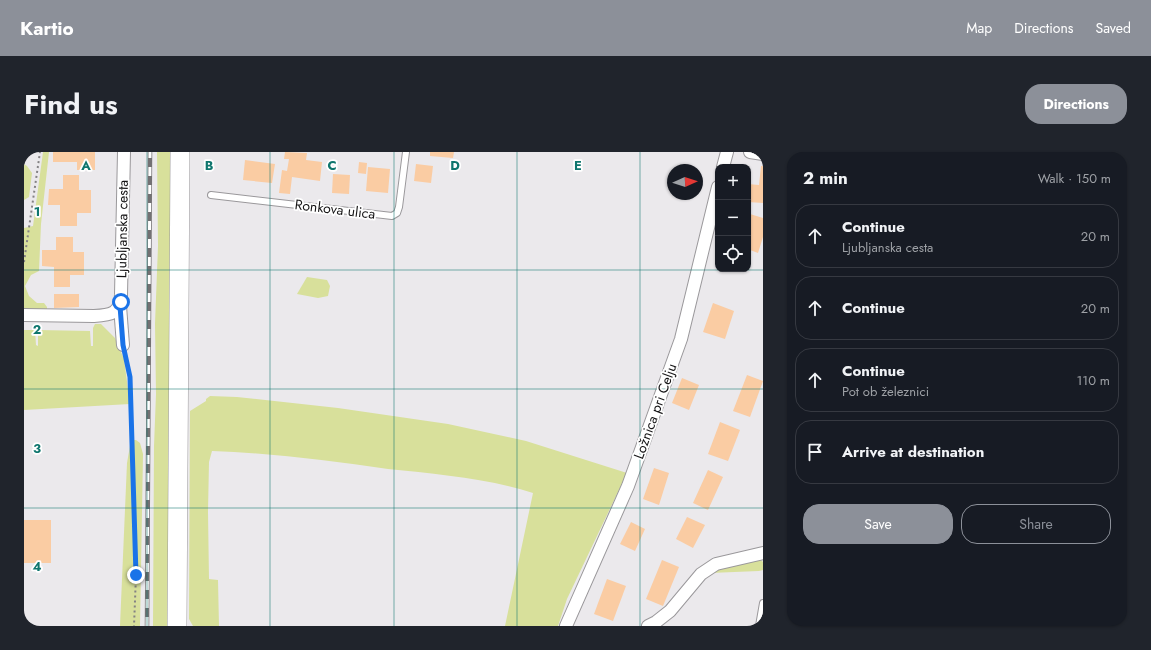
<!DOCTYPE html>
<meta charset="utf-8">
<style>
body{margin:0;font-family:Jost,sans-serif;background:#20242c;color:#f1f3f6}
.controls{position:absolute;right:12px;top:12px;display:grid;overflow:hidden;border-radius:8px;box-shadow:0 1px 3px #0004}
.controls button{width:36px;height:36px;display:grid;place-items:center;padding:0;border:0;border-bottom:1px solid #363941;background:#171b24;color:#f1f3f6;font:20px sans-serif}
.compass{position:absolute;left:643px;top:12px;width:36px;height:36px;border-radius:50%;background:#171b24;box-shadow:0 1px 3px #0004;rotate:87deg}
.stop{position:absolute;width:12px;height:12px;margin:-9px;border:3px solid #1a73e8;border-radius:50%;background:#fff}
.stop.end{background:#1a73e8;border-color:#fff;box-shadow:0 1px 4px #0008}
.list{margin:0;padding:0;list-style:none}
h2{display:flex;justify-content:space-between;align-items:center;height:52px;margin:0;padding:0 16px;font-size:17px}
h2 small{font-size:13px;font-weight:400;color:#9ea1a6}
.list li{display:grid;grid-template-columns:26px 1fr auto;gap:12px;align-items:center;box-sizing:border-box;height:64px;margin:0 8px 8px;padding:0 8px;border:1px solid #363941;border-radius:16px}
.list b{display:block;font-size:15px;white-space:nowrap}
.list p{margin:0;font-size:13px;white-space:nowrap;color:#9ea1a6}
.list em{font-size:13px;font-style:normal;color:#9ea1a6}
.actions{display:flex;gap:8px;padding:12px 16px}
.actions a{flex:1;padding:9px 0;border:1px solid #8c9099;border-radius:16px;text-align:center;font-size:14px;color:#8c9099}
.actions .main{background:#8c9099;color:#fff}
.icon{flex:none;width:22px;height:22px;fill:none;stroke:currentColor;stroke-width:2;stroke-linecap:round;stroke-linejoin:round}
.map{position:relative;flex:none;width:739px;height:474px;overflow:hidden;border-radius:16px}
header{display:flex;align-items:center;gap:24px;box-sizing:border-box;height:56px;padding:0 20px;background:#8c9099;color:#fff}
header strong{font-size:19px}
nav{display:flex;gap:22px;margin-inline-start:auto;font-size:14px}
.intro{display:flex;align-items:center;justify-content:space-between;box-sizing:border-box;height:96px;padding:0 24px}
h1{margin:0;font-size:28px}
.button{padding:10px 18px;border-radius:16px;background:#8c9099;color:#fff;font-size:14px;font-weight:700}
main{display:flex;gap:24px;padding:0 24px}
aside{flex:1;background:#171b24;border-radius:16px;box-shadow:0 1px 3px #0004}
.map>svg:first-child{display:block}
</style>
<header>
<strong>Kartio</strong>
<nav><a>Map</a><a>Directions</a><a>Saved</a></nav>
</header>
<div class="intro"><h1>Find us</h1><a class="button">Directions</a></div>
<main>
<div class="map">
<svg width="739" height="474" viewBox="0 0 739 474">
<rect width="100%" height="100%" fill="#ebe9ec"/>
<!-- green -->
<g fill="#d8e09b">
<polygon points="19,0 25,0 17,72 15,119 7,123 1,134 5,144 13,151 20,151 23,155 23,159 0,161 0,76 9,74"/>
<polygon points="133,0 149,0 145,474 129,474 130,294 132,242 131,172 134,94"/>
<polygon points="0,12 3,14 8,21 5,45 0,48"/>
<polygon points="283,125 303,128 306,134 304,144 294,146 273,142"/>
<polygon points="71,172 77,172 91,186 100,207 106,252 0,258 0,178 11,178 12,193 14,194 14,178 66,179 67,194 69,194 69,176"/>
<path d="M186 244 213 245 314 256 424 272 502 289 603 321 543 447 534 474H481L509 341C462 326 412 322 364 317 306 309 247 301 188 299L185 310 184 360 185 427 194 428 195 474H169L165 467 166 259 182 249V247Z"/>
<polygon points="107,288 112,288 116,291 119,302 116,474 96,474 103,311"/>
<polygon points="737,408 739,410 739,418 735,419 686,421 700,414"/>
</g>
<!-- building -->
<g fill="#facca3">
<polygon points="29,0 71,0 71,18 53,18 53,10 29,10"/>
<polygon points="261,0 283,1 282,8 298,10 296,29 268,25 266,42 255,41 258,18 263,19 265,7 260,7"/>
<polygon points="406,0 430,0 429,6 406,4"/>
<polygon points="221,8 251,12 248,31 219,28"/>
<polygon points="335,10 343,11 342,22 334,21"/>
<polygon points="392,12 409,14 407,31 390,29"/>
<polygon points="737,14 739,14 739,51 724,50 724,32 735,33"/>
<polygon points="344,15 366,17 364,41 342,39"/>
<polygon points="309,22 326,23 325,42 308,41"/>
<polygon points="39,23 55,23 55,38 67,38 67,61 53,61 53,74 36,74 36,53 24,53 25,37 39,37"/>
<polygon points="726,62 739,66 739,85 734,101 726,98 724,105 724,69"/>
<polygon points="32,85 49,85 49,100 60,100 60,123 46,123 46,135 30,135 30,115 18,114 18,98 32,98"/>
<polygon points="30,142 55,142 55,155 30,156"/>
<polygon points="689,151 710,159 701,187 679,180"/>
<polygon points="723,223 739,229 726,265 709,259"/>
<polygon points="658,226 675,233 665,258 648,251"/>
<polygon points="696,270 716,278 704,309 684,302"/>
<polygon points="630,316 645,321 635,353 619,347"/>
<polygon points="684,318 699,325 684,358 669,351"/>
<polygon points="663,365 681,373 669,396 652,387"/>
<rect x="0" y="368" width="27" height="43"/>
<polygon points="607,370 621,377 611,399 596,392"/>
<polygon points="638,408 655,415 639,454 622,447"/>
<polygon points="583,427 602,434 589,469 570,462"/>
</g>
<g fill="none" stroke-linecap="round" stroke-linejoin="round">
<!-- service casing -->
<g stroke="#9a989b" stroke-width="8">
<g id="service">
<polyline points="187,43 368,64 373,61 375,55 382,0"/>
<polyline points="735,474 739,451"/>
</g>
</g>
<!-- minor casing -->
<g stroke="#9a989b" stroke-width="14">
<g id="minor">
<polyline points="726,0 739,2"/>
<polyline points="699,15 703,0"/>
<polyline points="96,154 99,193"/>
<path d="M0 163 70 164C87 163 96 162 97 143L100 0"/>
<polyline points="542,474 604,334 657,187 694,35"/>
<polyline points="624,474 632,470 646,459 677,422 692,412 739,401"/>
</g>
</g>
<!-- primary casing -->
<g stroke="#9a989b" stroke-width="20">
<polyline id="primary" points="153,474 156,0"/>
</g>
<!-- path -->
<g stroke="#838183" stroke-width="2" stroke-dasharray="2 3" stroke-linecap="butt">
<polyline points="0,110 16,0"/>
<polyline points="102,204 106,225 107,255 112,423 110,474"/>
</g>
<!-- service -->
<use href="#service" stroke="#fff" stroke-width="6"/>
<!-- minor -->
<use href="#minor" stroke="#fff" stroke-width="12"/>
<!-- primary -->
<use href="#primary" stroke="#fff" stroke-width="19"/>
<!-- rail casing -->
<g stroke="#737173" stroke-width="4.5">
<polyline id="rail" points="123,474 126,0"/>
</g>
<!-- rail -->
<use href="#rail" stroke="#fff" stroke-width="3" stroke-dasharray="9" stroke-linecap="butt"/>
</g>
<g fill="none" stroke-linecap="round" stroke-linejoin="round">
<!-- route -->
<polyline stroke="#1a73e8" stroke-width="5" points="97,150 96,154 99,193 106,225 112,423"/>
</g>
<!-- grid -->
<path fill="none" stroke="#0f766e" stroke-width="1" stroke-opacity="0.55" d="M123 0V474M246 0V474M370 0V474M493 0V474M616 0V474M0 118H739M0 237H739M0 356H739"/>
<g text-anchor="middle" dominant-baseline="central" stroke-width="3.5" stroke-linejoin="round" paint-order="stroke">
<!-- street labels -->
<g font-size="14" fill="#151415" stroke="#fff">
<text transform="translate(311 57) rotate(7)">Ronkova ulica</text>
<text transform="translate(98 77) rotate(-89)">Ljubljanska cesta</text>
<text transform="translate(631 259) rotate(-70)">Ložnica pri Celju</text>
</g>
</g>
<g font-size="13" text-anchor="middle" font-weight="bold" fill="#0f766e" stroke="#fff" stroke-width="3.5" stroke-linejoin="round" paint-order="stroke">
<text x="62" y="18">A</text>
<text x="185" y="18">B</text>
<text x="308" y="18">C</text>
<text x="431" y="18">D</text>
<text x="554" y="18">E</text>
<text x="13" y="64">1</text>
<text x="13" y="182">2</text>
<text x="13" y="301">3</text>
<text x="13" y="419">4</text>
</g>
</svg>
<div class="controls">
<button>+</button>
<button>−</button>
<button><svg class="icon" aria-label="locate" viewBox="0 0 24 24"><circle cx="12" cy="12" r="6"/><path d="M12 2v4M12 18v4M2 12h4M18 12h4"/></svg></button>
</div>
<svg class="compass" viewBox="-18 -18 36 36"><path d="M0-13l5 13h-10z" fill="#e53935"/><path d="M0 13l5-13h-10z" fill="#9ea1a6"/></svg>
<div class="stop" style="left:97px;top:150px"></div>
<div class="stop end" style="left:112px;top:423px"></div>
</div>
<aside>
<h2>2 min<small>Walk · 150 m</small></h2>
<ul class="list">
<li><svg class="icon" aria-label="ahead" viewBox="0 0 24 24"><path d="M12 20V5M6 11l6-6 6 6"/></svg><div><b>Continue</b><p>Ljubljanska cesta</p></div><em>20 m</em></li>
<li><svg class="icon" aria-label="ahead" viewBox="0 0 24 24"><path d="M12 20V5M6 11l6-6 6 6"/></svg><div><b>Continue</b></div><em>20 m</em></li>
<li><svg class="icon" aria-label="ahead" viewBox="0 0 24 24"><path d="M12 20V5M6 11l6-6 6 6"/></svg><div><b>Continue</b><p>Pot ob železnici</p></div><em>110 m</em></li>
<li><svg class="icon" aria-label="arrive" viewBox="0 0 24 24"><path d="M6 21V4h12l-3 4 3 4H6"/></svg><div><b>Arrive at destination</b></div></li>
</ul>
<div class="actions"><a class="main">Save</a><a>Share</a></div>
</aside>
</main>
